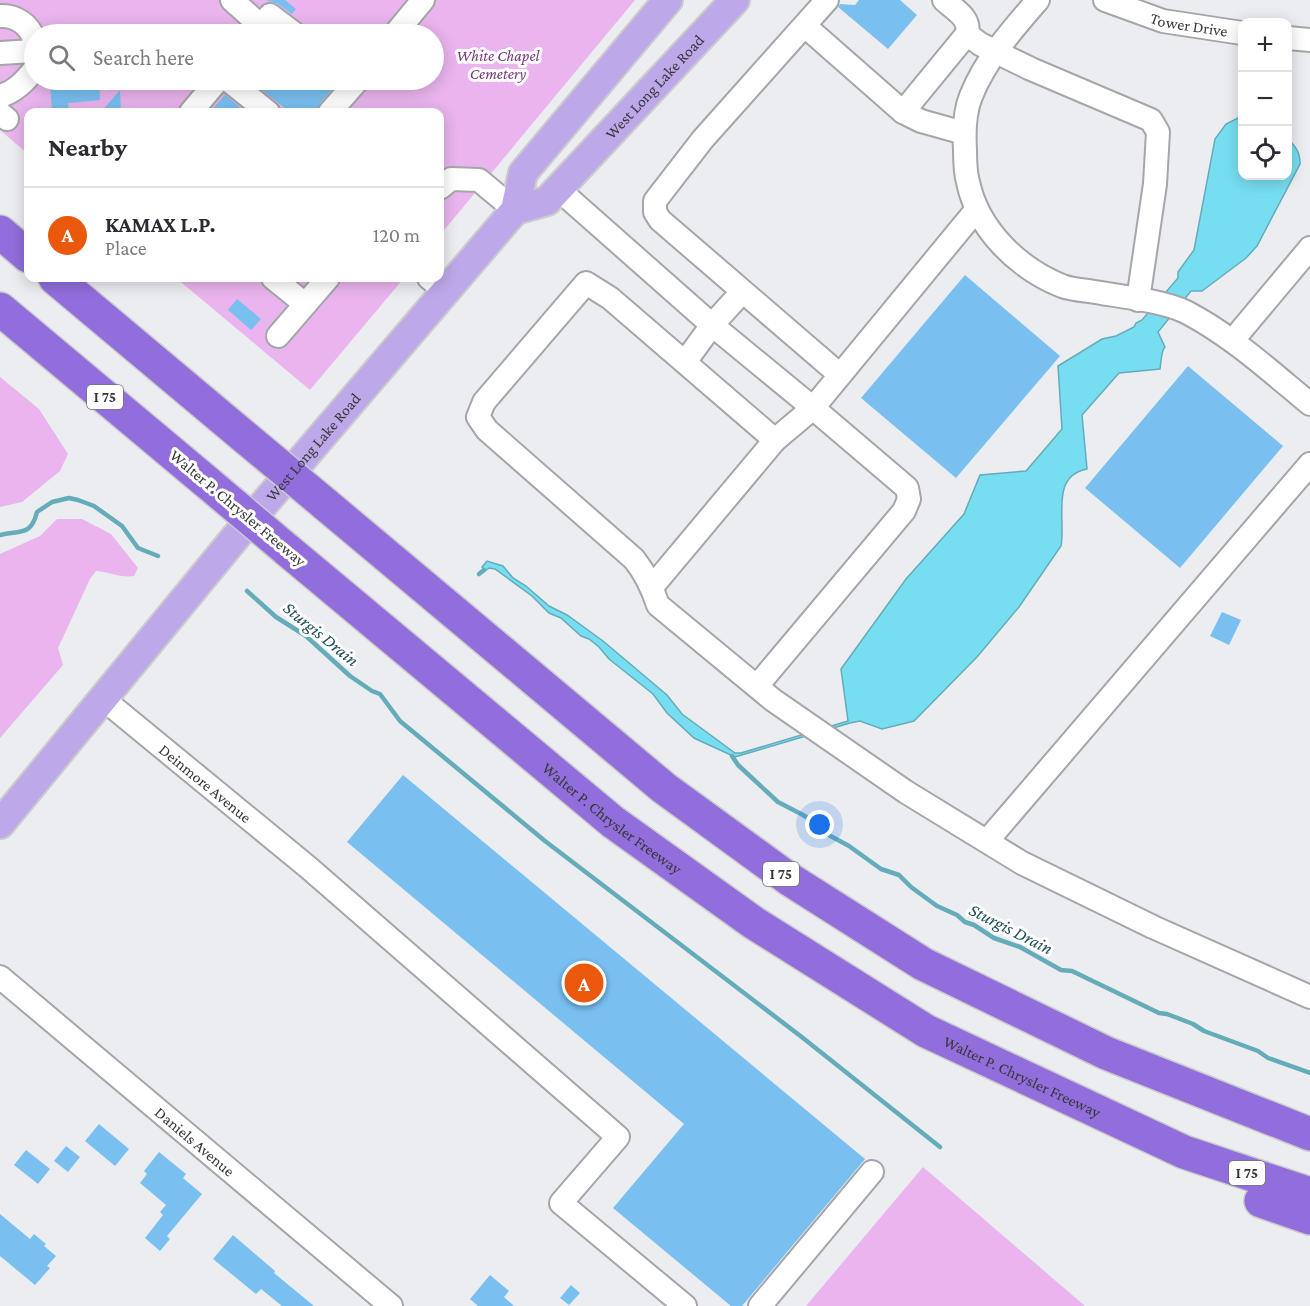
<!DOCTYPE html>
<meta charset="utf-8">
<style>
body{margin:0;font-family:"Crimson Pro",serif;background:#f2f2f3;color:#2b2b33}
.controls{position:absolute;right:18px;top:18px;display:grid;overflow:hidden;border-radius:12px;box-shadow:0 3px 15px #0003}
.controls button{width:54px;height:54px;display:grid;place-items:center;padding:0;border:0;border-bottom:2px solid #e1e1e2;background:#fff;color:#2b2b33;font:30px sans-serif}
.you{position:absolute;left:820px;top:825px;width:21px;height:21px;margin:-15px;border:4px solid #fff;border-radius:50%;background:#1a73e8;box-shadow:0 0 0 9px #1a73e833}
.badge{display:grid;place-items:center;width:39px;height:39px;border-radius:50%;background:#ea580c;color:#fff;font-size:20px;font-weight:700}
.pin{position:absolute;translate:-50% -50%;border:3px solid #fff;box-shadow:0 2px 6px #0006}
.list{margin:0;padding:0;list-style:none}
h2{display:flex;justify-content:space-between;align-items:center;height:78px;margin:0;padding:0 24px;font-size:26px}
h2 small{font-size:20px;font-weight:400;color:#7c7c81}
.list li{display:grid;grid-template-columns:39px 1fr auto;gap:18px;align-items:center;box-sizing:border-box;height:96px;padding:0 24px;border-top:2px solid #e1e1e2}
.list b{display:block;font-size:22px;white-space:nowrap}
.list p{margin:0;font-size:20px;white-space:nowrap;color:#7c7c81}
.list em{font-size:20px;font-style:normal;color:#7c7c81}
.icon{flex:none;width:33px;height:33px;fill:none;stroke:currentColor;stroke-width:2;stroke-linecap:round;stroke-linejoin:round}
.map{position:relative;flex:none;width:1310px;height:1306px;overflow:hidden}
.search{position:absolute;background:#fff;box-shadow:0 3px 15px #0003;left:24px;top:24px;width:420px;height:66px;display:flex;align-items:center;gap:15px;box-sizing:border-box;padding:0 21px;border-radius:33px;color:#7c7c81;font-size:22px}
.panel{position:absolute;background:#fff;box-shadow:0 3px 15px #0003;left:24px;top:108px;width:420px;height:174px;border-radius:12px}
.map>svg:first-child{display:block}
</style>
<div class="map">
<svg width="1310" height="1306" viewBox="0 0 1310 1306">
<rect width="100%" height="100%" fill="#ecedf1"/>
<!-- green -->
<g fill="#eab4ee" fill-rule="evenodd">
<path d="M0 0H635L440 235V112H28V154L0 130ZM34 34H434V80H34Z"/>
<polygon points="176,278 404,278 310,390"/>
<polygon points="0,377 39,409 68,454 60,471 22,502 0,507"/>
<path d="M57 519H82L111 534 138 568 134 576C121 578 109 572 96 571L90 579 58 648 63 665 0 738V554L40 536Z"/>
<polygon points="923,1167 1085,1306 806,1306"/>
</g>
<!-- water -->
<path fill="#77def1" stroke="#64acba" stroke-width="1.5" d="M1238 118H1242V176H1288V139C1296 147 1300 152 1300 164L1257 246 1246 258 1202 291H1191L1158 332 1165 347C1161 351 1161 363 1160 369L1119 373 1082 415 1087 469C1050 476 1066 519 1061 546L1019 607 977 657 914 721 882 729 860 721 850 723 735 757 694 738 667 713 653 694 609 659 599 647 589 639 581 636 561 618 549 613 532 596 495 569 489 568 485 571 482 567 487 561 503 566 513 578 526 586 549 606 567 615 603 641 667 695 682 714 735 753H741L848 721 841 669 906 579 964 514 980 475 1026 471 1062 429 1058 366 1102 339 1116 336 1134 327 1136 323 1142 320 1178 278V272L1194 250 1215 139 1226 124Z"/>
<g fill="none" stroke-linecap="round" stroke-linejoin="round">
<!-- stream -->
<g stroke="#64acba" stroke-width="4.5">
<path d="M0 535C19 530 31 537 37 512L52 502 69 498 78 500 94 506 122 526 138 548 158 556"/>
<polyline points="479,574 484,570"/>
<polyline points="247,591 276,617 306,636 350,676 372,691 380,694 400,721 545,841 803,1038 940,1147"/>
<polyline points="732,756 738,765 778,802 803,815 820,826 825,833 849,846 881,869 899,875 911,887 937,906 957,915 965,922 974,925 994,938 1020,947 1061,970 1072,971 1159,1013 1167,1014 1193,1024 1204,1031 1258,1051 1268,1058 1310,1073"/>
</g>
</g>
<!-- building -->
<g fill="#79c0f1">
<polygon points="266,0 285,0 296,9 292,14 278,4"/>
<polygon points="859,0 900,0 917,15 888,49 838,7 840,4 855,5"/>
<polygon points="53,80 99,80 100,100 68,103 69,112 52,112 50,84 54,84"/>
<polygon points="249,80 327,80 335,86 320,103 317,112 290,112"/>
<polygon points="120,90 121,112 101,112"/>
<polygon points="225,95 246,112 210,112"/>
<polygon points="965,275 1060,356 956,478 861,398"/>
<polygon points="237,299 261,319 251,330 228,310"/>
<polygon points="1188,366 1283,446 1180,568 1085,488"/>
<polygon points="1222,612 1241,620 1229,645 1210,636"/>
<polygon points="403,775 865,1159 742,1306 731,1306 613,1208 684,1124 347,842"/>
<polygon points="99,1124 129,1149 115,1166 85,1141"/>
<polygon points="66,1146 80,1157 68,1172 54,1161"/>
<polygon points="26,1150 50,1169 38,1184 14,1165"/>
<polygon points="159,1152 186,1174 183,1178 202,1194 167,1236 170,1239 160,1251 145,1238 163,1215 160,1212 166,1205 140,1183 147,1174 144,1171"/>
<polygon points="0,1214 30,1239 34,1234 46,1244 44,1246 56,1256 47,1266 50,1268 35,1285 0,1256"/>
<polygon points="233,1235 275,1271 274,1273 314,1306 282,1306 261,1289 256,1294 213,1259"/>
<polygon points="490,1275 509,1291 504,1297 514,1306 478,1306 470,1299"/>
<polygon points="571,1285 580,1293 569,1305 560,1298"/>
</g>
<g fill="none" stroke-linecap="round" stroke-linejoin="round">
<!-- minor casing -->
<g stroke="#a4a6a9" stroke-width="26">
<g id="minor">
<polyline points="232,0 261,26"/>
<polyline points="827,0 703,139 655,201 655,212 660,220 840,375"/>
<path d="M944 0C955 10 971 18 967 34L980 44 1031 69 1151 120 1158 132 1155 184 1138 300"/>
<path d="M1038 0C1012 30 986 59 971 96 964 113 964 133 965 150 965 161 965 172 968 182 978 230 1018 268 1062 286 1070 289 1080 290 1089 291 1116 296 1162 300 1186 312 1232 336 1270 371 1310 404"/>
<path id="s1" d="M1105 0 1163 21 1242 33"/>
<path d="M0 16C15 15 29 24 34 39"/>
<polyline points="805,26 903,112 921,121 964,133"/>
<polyline points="254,34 270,15 295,34"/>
<polyline points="395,34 423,0"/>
<polyline points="1288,38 1310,40"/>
<polyline points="0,53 34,51"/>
<polyline points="228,80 268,112"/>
<path d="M0 96C15 92 25 81 34 70"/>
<polyline points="191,112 218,80"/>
<polyline points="330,112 358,80"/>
<polyline points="903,112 967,34"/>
<polyline points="0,113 7,119"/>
<polyline points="440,188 451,179 479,180 515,210"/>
<polyline points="558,189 712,325 813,408 977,209"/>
<polyline points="273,278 305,304"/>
<polyline points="429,278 445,291"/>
<polyline points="278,336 328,278"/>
<polyline points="1233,340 1310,248"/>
<polyline points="685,362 712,325 742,292"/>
<path d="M652 587 775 440 610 298 586 283 484 402 478 417 487 430 634 559C646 574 652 587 658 605L773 700 906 792 1022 863 1153 927 1310 997"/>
<polyline points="757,686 904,511 909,499 907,488 813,408 775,440"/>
<path id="s2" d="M102 698 309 868 618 1137 561 1203 685 1306"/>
<polyline points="987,841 1310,464"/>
<path id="s3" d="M0 977 391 1306"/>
<polyline points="760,1306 872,1172"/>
</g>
</g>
<!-- major casing -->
<g stroke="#cbcbcc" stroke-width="32">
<g id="major">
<path id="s4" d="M515 210 547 201 735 0"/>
<path id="s5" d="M0 824 234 539 515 210 523 173 668 0"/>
</g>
</g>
<!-- highway casing -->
<g stroke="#cbcbcc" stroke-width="36">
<g id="highway">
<polyline points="0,232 28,256"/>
<polyline points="55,278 247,439"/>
<polyline points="0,309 209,484"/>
<polyline points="325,504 664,788 789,879 923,964 1106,1053 1310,1134"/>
<path id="s6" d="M286 549 613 822 754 923 926 1031 1184 1152 1310 1194"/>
<polyline points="1261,1201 1310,1218"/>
</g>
</g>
<!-- minor -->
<use href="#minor" stroke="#fff" stroke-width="22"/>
<!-- major -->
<use href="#major" stroke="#bda8ea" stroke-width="28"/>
<!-- highway -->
<use href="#highway" stroke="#916edc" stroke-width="33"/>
<!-- highway-bridge casing -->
<g stroke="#cbcbcc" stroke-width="36" stroke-linecap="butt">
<g id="highway-bridge">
<polyline points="247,439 325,504"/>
<polyline points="209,484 286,549"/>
</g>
</g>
<!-- highway-bridge -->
<use href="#highway-bridge" stroke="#916edc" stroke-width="33"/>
</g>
<g text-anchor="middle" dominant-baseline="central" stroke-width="6" stroke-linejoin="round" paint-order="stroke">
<!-- shield labels -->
<g fill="#fff" stroke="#737474" stroke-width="1.5">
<rect x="87" y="385" width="36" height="24" rx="4.5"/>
<rect x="763" y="862" width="36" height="24" rx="4.5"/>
<rect x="1229" y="1161" width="36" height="24" rx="4.5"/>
</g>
<g font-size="15" font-weight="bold" fill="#373839">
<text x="105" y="397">I 75</text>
<text x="781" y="874">I 75</text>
<text x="1247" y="1173">I 75</text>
</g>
<!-- street labels -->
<g font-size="16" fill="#373839" stroke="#fff">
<text stroke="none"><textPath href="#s1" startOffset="88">Tower Drive</textPath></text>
<text stroke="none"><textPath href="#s4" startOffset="190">West Long Lake Road</textPath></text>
<text stroke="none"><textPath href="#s5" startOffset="490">West Long Lake Road</textPath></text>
<text transform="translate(238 508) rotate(40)">Walter P. Chrysler Freeway</text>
<text stroke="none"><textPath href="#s2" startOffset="134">Deinmore Avenue</textPath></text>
<text stroke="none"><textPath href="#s6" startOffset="423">Walter P. Chrysler Freeway</textPath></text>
<text stroke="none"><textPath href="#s6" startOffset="909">Walter P. Chrysler Freeway</textPath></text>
<text stroke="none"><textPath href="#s3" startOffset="255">Daniels Avenue</textPath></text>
</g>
<!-- park labels -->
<g font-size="16" font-style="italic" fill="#77377d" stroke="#fff">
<text x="498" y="55">White Chapel<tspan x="498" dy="18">Cemetery</tspan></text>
</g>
<!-- water labels -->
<g font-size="18" font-style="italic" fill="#204e56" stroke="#fff">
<text transform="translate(321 634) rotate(39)">Sturgis Drain</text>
<text transform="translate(1011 929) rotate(27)">Sturgis Drain</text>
</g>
</g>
</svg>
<div class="controls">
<button>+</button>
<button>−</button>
<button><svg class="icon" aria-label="locate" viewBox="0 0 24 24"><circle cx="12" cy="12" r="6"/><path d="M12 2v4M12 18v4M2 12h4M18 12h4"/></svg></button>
</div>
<div class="you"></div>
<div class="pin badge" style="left:584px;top:983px">A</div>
<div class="search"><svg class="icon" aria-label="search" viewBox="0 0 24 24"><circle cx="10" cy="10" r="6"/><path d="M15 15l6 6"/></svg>Search here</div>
<section class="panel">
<h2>Nearby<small></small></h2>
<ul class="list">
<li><span class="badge">A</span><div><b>KAMAX L.P.</b><p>Place</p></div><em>120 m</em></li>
</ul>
</section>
</div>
